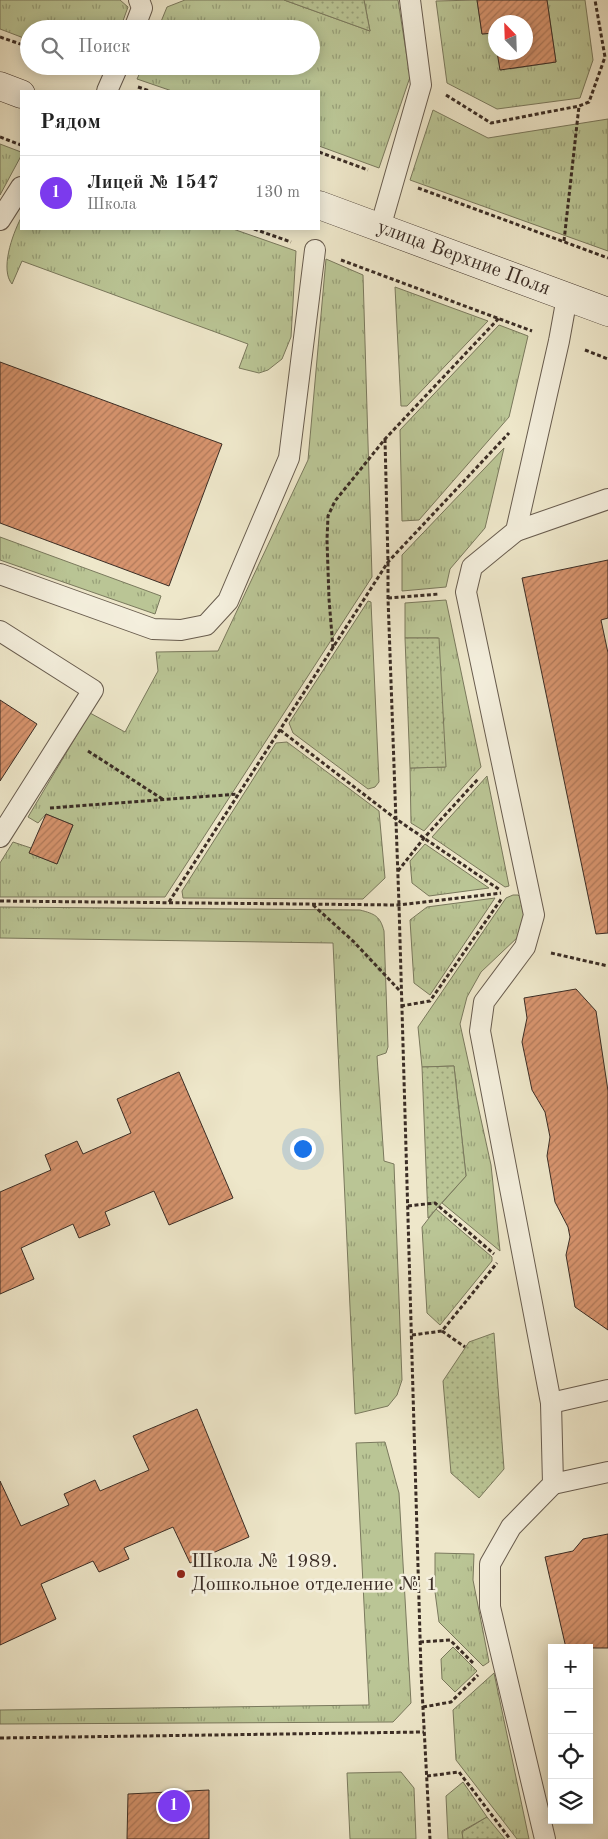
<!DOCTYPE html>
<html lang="ru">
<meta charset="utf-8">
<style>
body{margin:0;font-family:"Old Standard TT",serif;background:#f6f6f6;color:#222}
.controls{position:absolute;right:15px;bottom:15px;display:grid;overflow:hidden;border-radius:0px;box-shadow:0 2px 12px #0003}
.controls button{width:45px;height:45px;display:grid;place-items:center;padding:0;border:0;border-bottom:1px solid #e0e0e0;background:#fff;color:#222;font:25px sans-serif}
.compass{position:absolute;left:488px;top:15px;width:45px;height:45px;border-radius:50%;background:#fff;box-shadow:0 2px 12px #0003;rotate:337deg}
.you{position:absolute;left:302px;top:1148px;width:18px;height:18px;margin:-12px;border:4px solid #fff;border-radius:50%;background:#1a73e8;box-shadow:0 0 0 8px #1a73e833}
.badge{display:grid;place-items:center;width:32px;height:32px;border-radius:50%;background:#7c3aed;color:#fff;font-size:16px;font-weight:700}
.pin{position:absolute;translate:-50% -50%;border:2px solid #fff;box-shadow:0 1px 5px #0006}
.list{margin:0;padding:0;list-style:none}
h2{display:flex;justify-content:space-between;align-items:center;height:65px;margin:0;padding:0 20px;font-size:21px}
h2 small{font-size:16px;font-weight:400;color:#767676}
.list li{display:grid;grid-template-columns:32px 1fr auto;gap:15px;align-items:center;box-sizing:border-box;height:75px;padding:0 20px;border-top:1px solid #e0e0e0}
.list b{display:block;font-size:19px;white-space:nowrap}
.list p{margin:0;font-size:16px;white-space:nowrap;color:#767676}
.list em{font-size:16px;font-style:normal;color:#767676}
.icon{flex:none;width:28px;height:28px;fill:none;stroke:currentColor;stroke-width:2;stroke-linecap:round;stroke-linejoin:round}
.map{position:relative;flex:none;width:608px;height:1839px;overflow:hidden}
.search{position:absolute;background:#fff;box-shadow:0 2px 12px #0003;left:20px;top:20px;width:300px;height:55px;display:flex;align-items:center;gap:12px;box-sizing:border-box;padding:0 18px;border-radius:28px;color:#767676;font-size:19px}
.panel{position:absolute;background:#fff;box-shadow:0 2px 12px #0003;left:20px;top:90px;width:300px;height:140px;border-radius:0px}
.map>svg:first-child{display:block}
</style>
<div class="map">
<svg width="608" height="1839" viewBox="0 0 608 1839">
<defs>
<pattern id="grass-tufts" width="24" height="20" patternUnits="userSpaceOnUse" patternTransform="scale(1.25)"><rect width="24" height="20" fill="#bac595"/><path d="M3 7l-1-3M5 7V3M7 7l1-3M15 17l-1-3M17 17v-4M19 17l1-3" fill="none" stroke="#98a079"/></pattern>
<pattern id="park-dots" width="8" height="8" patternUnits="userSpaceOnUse" patternTransform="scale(1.25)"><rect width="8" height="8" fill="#bac595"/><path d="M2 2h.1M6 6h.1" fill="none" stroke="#98a079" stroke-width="1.8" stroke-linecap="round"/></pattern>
<pattern id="building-hatch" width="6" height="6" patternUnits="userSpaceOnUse" patternTransform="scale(1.25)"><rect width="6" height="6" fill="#d7946e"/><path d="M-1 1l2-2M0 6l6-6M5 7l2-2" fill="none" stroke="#b0795a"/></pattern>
</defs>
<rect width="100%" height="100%" fill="#eee7ca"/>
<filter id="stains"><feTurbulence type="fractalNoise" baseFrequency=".004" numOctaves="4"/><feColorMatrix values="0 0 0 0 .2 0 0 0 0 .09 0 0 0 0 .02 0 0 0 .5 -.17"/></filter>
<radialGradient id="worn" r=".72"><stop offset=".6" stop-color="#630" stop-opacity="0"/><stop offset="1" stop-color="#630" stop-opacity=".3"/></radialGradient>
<!-- grass -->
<g fill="url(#grass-tufts)" stroke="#7a795d">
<polygon points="0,0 120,0 128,7 120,29 29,29 29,40 0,29"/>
<polygon points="185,0 284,0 370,31 364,0 398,0 410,77 379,168 319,146 319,91 172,91 137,79 143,66 311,66 311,29 158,29 167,7"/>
<polygon points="477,0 482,34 494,33 496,52 508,53 510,69 556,62 547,0 585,0 593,60 580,98 497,109 447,83 436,1"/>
<polygon points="433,110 488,138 608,119 608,251 410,180"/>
<polygon points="0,144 21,152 21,156 0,195"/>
<path d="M21 218V229H233L296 251 291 337 282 359 268 370 259 373 239 368 248 344 22 261 12 284C0 270 12 235 21 218Z"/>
<polygon points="326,259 363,275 372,577 165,897 0,897 0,863 13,842 31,848 30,853 57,864 73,825 46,814 38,823 28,817 90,713 125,732 158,671 156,652 218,651 308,460"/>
<polygon points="395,287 488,321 407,406 401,406"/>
<polygon points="499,325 528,336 509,417 419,520 402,521 400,430"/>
<polygon points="504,448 485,528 450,569 446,587 402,591 402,555"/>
<polygon points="0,537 161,596 155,614 0,560"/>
<polygon points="446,600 481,767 424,831 411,823 410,768 445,767 438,638 405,638 405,603"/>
<polygon points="368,601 371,602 379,782 375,787 368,789 293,733 289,723"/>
<polygon points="287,742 379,811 385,878 363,899 183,898 182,891 276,743"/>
<polygon points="487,776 509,886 505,887 432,837"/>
<polygon points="425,844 489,888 429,896 412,883 410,861"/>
<polygon points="513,895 518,895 527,904 519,936 481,972 467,997 460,1024 491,1165 500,1251 442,1203 466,1176 454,1066 422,1067 418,1027 506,898"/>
<polygon points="495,898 430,995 414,983 410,920 427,907"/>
<path d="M0 907 360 910C375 914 380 916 384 931L388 1047 386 1053 377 1056 384 1161 394 1164 402 1380 397 1395 388 1406 355 1414 333 943 0 938Z"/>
<polygon points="436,1209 492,1257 492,1261 440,1325 427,1313 422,1227"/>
<polygon points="385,1442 399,1493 411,1703 393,1722 0,1724 0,1710 369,1705 356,1443"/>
<polygon points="435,1553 474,1554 473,1580 489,1662 483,1666 439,1622 435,1592"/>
<polygon points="453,1647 477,1671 455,1692 442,1679 441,1659"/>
<polygon points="494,1673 529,1839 517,1839 456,1760 453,1710"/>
<polygon points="401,1772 414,1788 416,1839 350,1839 347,1773"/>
<polygon points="463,1782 487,1817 462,1831 463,1839 448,1839 446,1796"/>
</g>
<!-- park -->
<g fill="url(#park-dots)" stroke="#7a795d">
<polygon points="284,0 364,0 370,31"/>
<polygon points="405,638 439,638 446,767 410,768"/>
<polygon points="454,1066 466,1176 428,1218 422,1067"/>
<polygon points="494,1333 504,1469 479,1498 451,1473 443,1381 469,1342"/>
<polygon points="487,1817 505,1839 463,1839 462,1832"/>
</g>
<!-- building -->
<g fill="url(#building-hatch)" stroke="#3b2d25">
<polygon points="477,0 547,0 556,62 500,70 497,52 526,52 526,22 496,22 496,40 494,33 482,34"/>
<polygon points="0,362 222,444 169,586 0,523"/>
<polygon points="608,560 608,618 601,620 608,653 608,933 596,934 522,578"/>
<polygon points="0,700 37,724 0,781"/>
<polygon points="46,814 73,825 57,864 29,853"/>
<polygon points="576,989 596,1011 608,1091 608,1330 575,1307 566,1255 570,1237 568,1227 555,1202 547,1156 550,1137 545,1112 532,1090 522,1042 527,1018 524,998"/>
<polygon points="179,1072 233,1198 169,1225 154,1191 105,1212 110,1225 79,1238 73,1224 21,1248 34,1279 0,1294 0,1192 51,1170 45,1155 77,1141 83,1154 131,1133 117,1099"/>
<polygon points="197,1409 249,1537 190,1563 173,1527 124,1548 129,1559 99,1572 93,1561 41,1584 56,1619 0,1645 0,1481 21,1526 69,1505 64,1494 95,1480 100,1491 149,1470 133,1436"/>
<polygon points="608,1534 608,1648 566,1648 545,1557 573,1551 583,1539"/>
<polygon points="209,1790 209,1839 127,1839 128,1794"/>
</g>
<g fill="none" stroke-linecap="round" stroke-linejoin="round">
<!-- lane casing -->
<g stroke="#685c4e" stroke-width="22">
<g id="lane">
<polyline points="134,29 142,8 139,0"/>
<polyline points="107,91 118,66"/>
<polyline points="0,220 21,187"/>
<polyline points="380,228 421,85 410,0"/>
<polyline points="516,531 608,499"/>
<polyline points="0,574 153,629 181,630 206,625 228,601 289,458 315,250"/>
<polyline points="0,631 93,690 0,837"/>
<polyline points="551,1403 608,1390"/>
<polyline points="553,1484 608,1472"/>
<polyline points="545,1839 490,1607 490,1564 511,1527 553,1484 551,1403 480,1031 484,1002 525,947 534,915 466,592 472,567 516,531 559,341 567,297"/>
</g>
</g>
<!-- secondary casing -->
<g stroke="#3b2d25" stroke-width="29">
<g id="secondary">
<polyline points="0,86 21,94"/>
<path id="s1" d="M319 205 608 312"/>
</g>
</g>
<!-- path -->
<g stroke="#3b2d25" stroke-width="3" stroke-dasharray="4 2.5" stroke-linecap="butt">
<polyline points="0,37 29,47"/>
<polyline points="80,66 88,69"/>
<polyline points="138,87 150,91"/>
<polyline points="446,95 491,123 579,106 589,102 605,57 595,0"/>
<polyline points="0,137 21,145"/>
<polyline points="319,152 368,170"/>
<polyline points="418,188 608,258"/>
<polyline points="254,229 291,242"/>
<polyline points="564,241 579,106"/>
<polyline points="341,260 532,331"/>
<polyline points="585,350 608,359"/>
<polyline points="385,439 388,562 388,598 399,905 421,1671 430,1839"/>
<polyline points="388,598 439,594"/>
<polyline points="333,648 329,599 327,540 328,516 335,501 385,439 499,318"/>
<polyline points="280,730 396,819 500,890"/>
<polyline points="88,751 164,800"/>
<polyline points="50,808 238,794"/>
<polyline points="398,871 424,838 478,779"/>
<polyline points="0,901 399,905 501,893"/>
<polyline points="169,902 388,562 509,433"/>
<polyline points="313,905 353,941 401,992"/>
<polyline points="551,953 608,966"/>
<polyline points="401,1006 430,1001 502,898"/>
<polyline points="408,1206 435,1203 494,1254"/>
<polyline points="442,1331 465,1347"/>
<polyline points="412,1335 442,1331 497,1263"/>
<polyline points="420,1642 450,1640 474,1664"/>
<polyline points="423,1707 451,1702 478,1675"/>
<polyline points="0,1738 424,1732"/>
<polyline points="427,1776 459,1772 510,1839"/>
</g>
<!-- lane -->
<use href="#lane" stroke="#f4efdd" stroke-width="20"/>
<!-- secondary -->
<use href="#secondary" stroke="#f4efdd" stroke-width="28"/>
</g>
<!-- markers -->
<circle fill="#8f2418" stroke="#f4efdd" stroke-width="2" cx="181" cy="1574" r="5"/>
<g text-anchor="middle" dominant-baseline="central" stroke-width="5" stroke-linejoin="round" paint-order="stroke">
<!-- street labels -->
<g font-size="20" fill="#3b2d25" stroke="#f4efdd">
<text stroke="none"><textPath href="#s1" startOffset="154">улица Верхние Поля</textPath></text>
</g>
<!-- poi labels -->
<g font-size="20" fill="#3b2d25" stroke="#f4efdd" text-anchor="start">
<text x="191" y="1562">Школа № 1989.<tspan x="191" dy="23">Дошкольное отделение № 1</tspan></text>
</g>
</g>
<rect width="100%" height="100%" filter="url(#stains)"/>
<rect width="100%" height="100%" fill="url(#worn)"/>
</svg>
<div class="controls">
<button>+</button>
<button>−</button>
<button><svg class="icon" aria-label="locate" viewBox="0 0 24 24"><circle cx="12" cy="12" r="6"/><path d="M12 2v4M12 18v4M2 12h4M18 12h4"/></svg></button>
<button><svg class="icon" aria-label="layers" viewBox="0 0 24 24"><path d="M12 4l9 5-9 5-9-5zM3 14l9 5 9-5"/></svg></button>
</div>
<svg class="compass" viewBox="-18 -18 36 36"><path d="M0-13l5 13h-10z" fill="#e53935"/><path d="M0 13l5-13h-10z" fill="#767676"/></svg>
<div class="you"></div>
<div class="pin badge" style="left:174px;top:1806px">1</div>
<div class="search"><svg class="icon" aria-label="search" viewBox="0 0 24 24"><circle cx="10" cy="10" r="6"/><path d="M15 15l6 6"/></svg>Поиск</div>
<section class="panel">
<h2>Рядом<small></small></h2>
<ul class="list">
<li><span class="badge">1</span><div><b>Лицей № 1547</b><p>Школа</p></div><em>130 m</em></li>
</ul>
</section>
</div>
